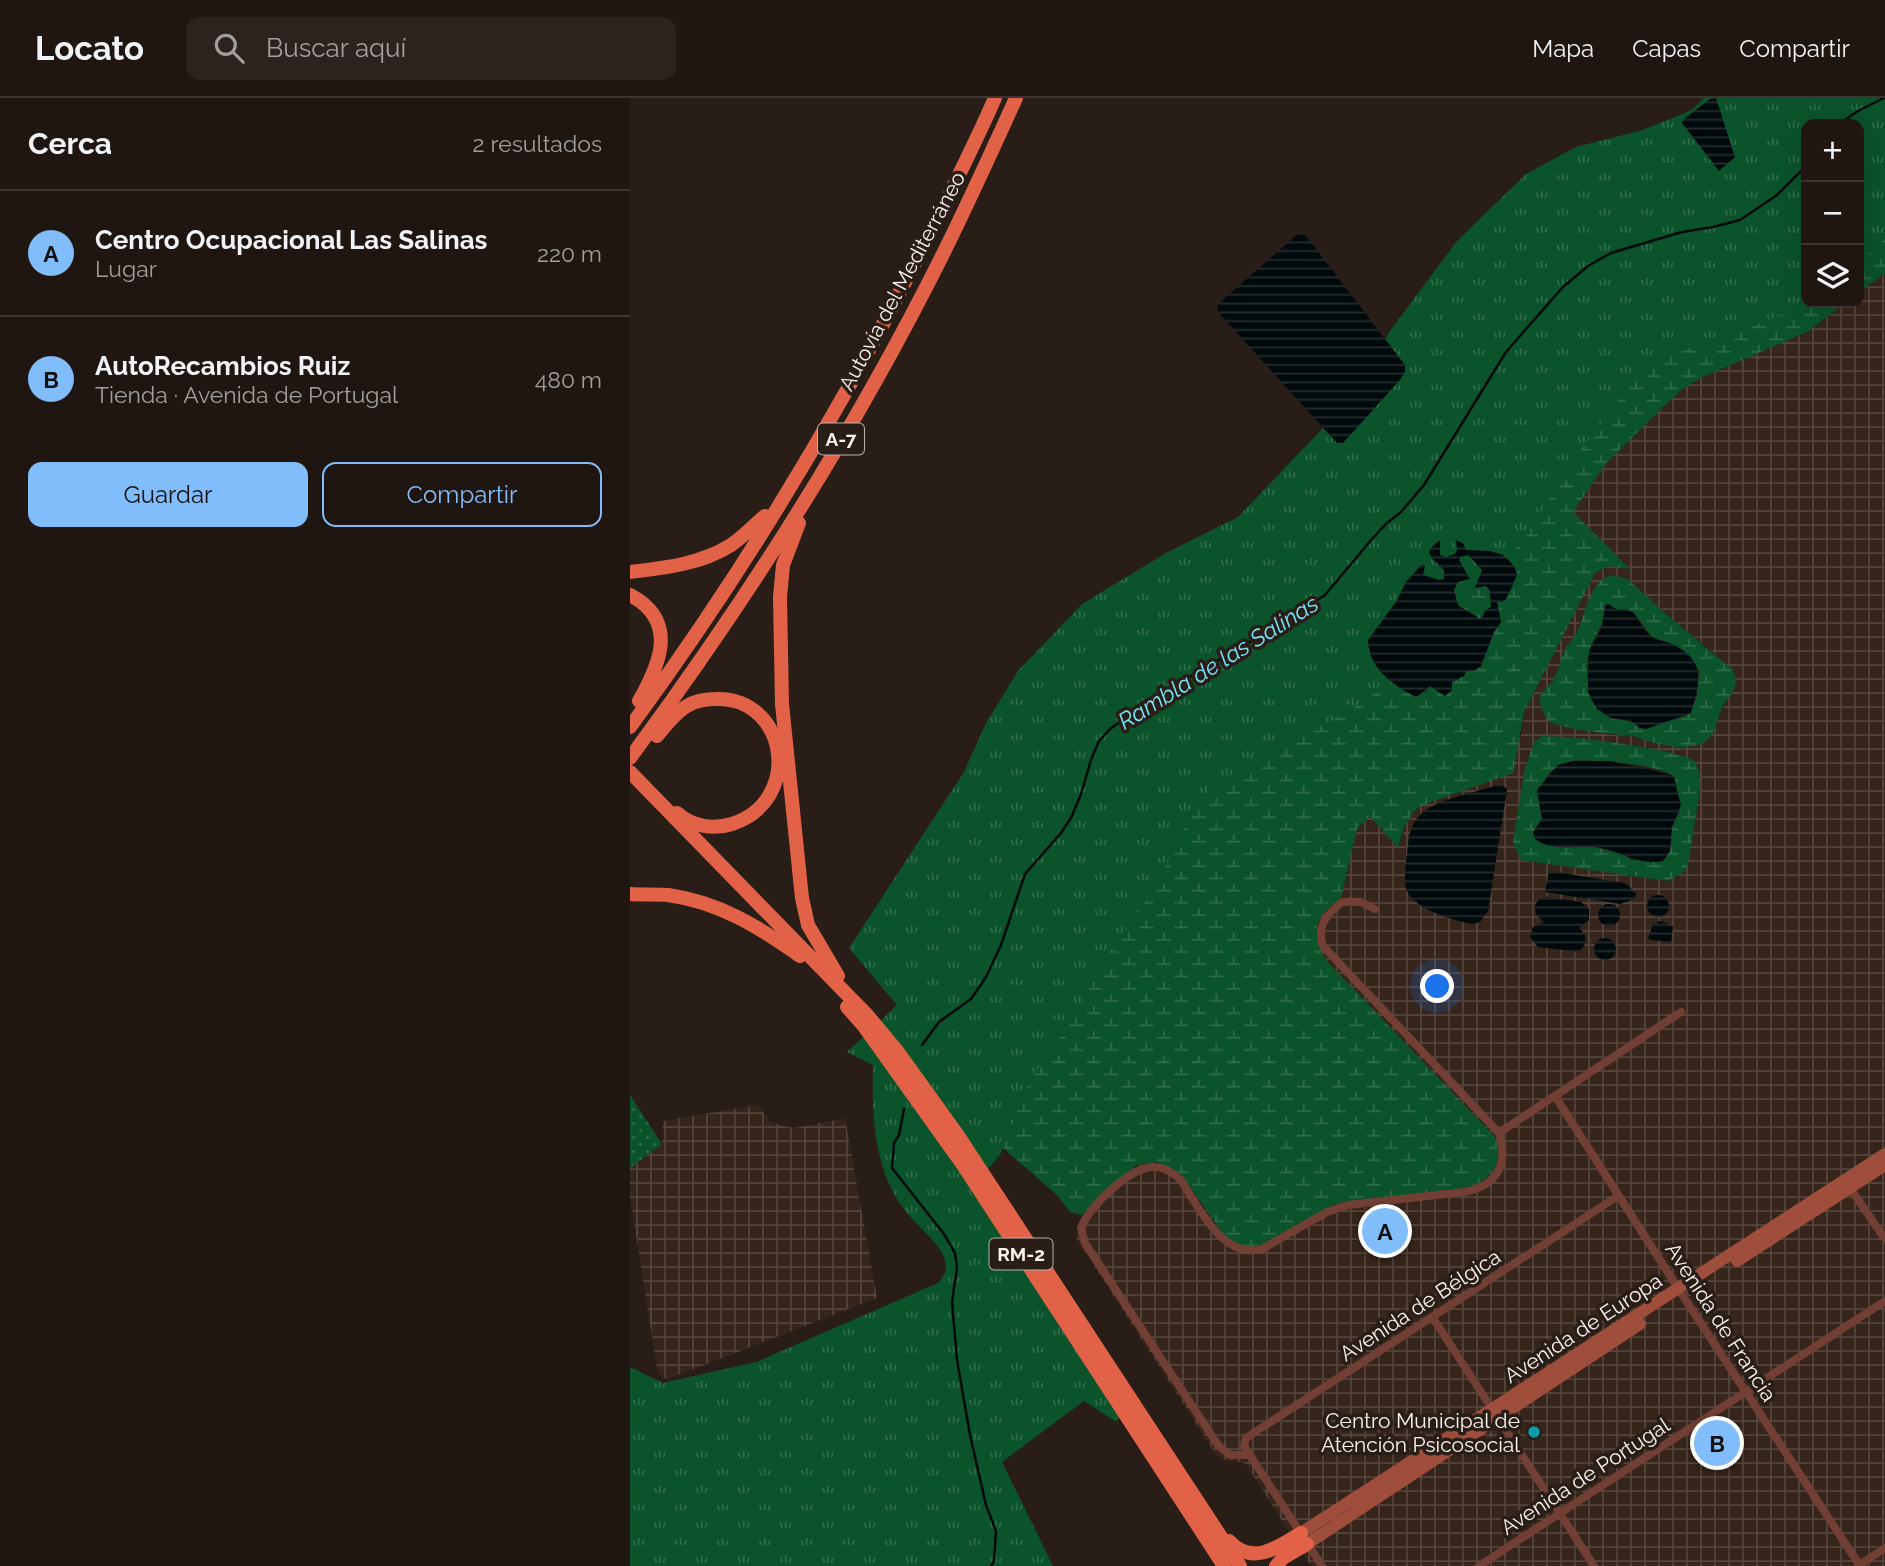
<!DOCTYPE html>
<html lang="es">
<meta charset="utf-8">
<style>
body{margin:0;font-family:Raleway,sans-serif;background:#2c231f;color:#f1f3f6}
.controls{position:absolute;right:21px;top:21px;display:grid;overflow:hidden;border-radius:14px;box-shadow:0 7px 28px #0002}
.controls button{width:63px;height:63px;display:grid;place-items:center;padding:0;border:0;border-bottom:2px solid #3c3531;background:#1f1611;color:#f1f3f6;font:35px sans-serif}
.you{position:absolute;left:808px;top:889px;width:24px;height:24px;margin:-18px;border:5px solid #fff;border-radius:50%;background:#1a73e8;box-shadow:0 0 0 10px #1a73e833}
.badge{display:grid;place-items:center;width:46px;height:46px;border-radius:50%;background:#81bdfa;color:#111;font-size:23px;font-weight:700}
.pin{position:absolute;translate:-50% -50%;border:4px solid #fff;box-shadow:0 2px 7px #0006}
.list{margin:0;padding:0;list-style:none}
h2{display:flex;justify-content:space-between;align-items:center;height:91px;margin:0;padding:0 28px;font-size:30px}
h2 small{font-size:23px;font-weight:400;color:#a19f9f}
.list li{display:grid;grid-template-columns:46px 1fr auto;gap:21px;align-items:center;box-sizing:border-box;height:126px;padding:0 28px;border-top:2px solid #3c3531}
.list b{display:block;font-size:26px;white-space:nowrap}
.list p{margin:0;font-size:23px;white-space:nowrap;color:#a19f9f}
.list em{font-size:23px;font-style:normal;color:#a19f9f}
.actions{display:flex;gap:14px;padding:21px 28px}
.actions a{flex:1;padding:16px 0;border:2px solid #81bdfa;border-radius:14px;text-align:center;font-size:24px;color:#81bdfa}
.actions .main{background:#81bdfa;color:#111}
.icon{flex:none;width:38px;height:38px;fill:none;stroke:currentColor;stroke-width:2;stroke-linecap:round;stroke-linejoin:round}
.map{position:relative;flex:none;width:1255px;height:1468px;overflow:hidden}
header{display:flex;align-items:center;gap:42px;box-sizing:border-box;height:98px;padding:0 35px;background:#1f1611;border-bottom:2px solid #3c3531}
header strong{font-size:33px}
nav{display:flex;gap:38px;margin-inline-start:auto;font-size:24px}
.search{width:490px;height:63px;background:#2c231f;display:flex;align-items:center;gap:18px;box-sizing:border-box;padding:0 24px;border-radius:14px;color:#a19f9f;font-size:26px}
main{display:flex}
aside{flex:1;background:#1f1611}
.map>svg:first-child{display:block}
</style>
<header>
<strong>Locato</strong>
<div class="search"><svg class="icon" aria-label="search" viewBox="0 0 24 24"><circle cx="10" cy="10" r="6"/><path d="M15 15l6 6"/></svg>Buscar aquí</div>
<nav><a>Mapa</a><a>Capas</a><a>Compartir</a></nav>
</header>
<main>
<aside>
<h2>Cerca<small>2 resultados</small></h2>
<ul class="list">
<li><span class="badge">A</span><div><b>Centro Ocupacional Las Salinas</b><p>Lugar</p></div><em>220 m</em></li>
<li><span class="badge">B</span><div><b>AutoRecambios Ruiz</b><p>Tienda · Avenida de Portugal</p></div><em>480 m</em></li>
</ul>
<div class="actions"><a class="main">Guardar</a><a>Compartir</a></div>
</aside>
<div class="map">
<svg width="1255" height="1468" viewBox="0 0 1255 1468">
<defs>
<pattern id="industrial-grid" width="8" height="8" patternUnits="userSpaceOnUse" patternTransform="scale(1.75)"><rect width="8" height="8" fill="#36251a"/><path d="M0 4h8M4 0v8" fill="none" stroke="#54453c"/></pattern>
<pattern id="grass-dots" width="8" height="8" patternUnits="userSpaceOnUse" patternTransform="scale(1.75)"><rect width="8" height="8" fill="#0b532b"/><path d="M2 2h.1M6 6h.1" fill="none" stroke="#2f6c4a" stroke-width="1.8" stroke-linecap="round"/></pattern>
<pattern id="wetland-marsh" width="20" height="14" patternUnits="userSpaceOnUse" patternTransform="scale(1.75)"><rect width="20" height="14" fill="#0b532b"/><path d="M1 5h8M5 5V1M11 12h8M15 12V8" fill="none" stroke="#2f6c4a"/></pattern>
<pattern id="park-tufts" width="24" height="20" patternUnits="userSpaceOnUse" patternTransform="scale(1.75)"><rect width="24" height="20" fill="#0b532b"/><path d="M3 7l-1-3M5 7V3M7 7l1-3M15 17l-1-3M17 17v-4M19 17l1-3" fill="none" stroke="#2f6c4a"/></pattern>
<pattern id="water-rules" width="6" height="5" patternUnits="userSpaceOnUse" patternTransform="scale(1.75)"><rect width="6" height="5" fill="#00090b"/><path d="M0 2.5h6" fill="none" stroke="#262d2f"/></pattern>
</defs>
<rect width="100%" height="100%" fill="#291e17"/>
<!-- industrial -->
<g fill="url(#industrial-grid)" fill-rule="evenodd">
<path d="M1255 175V1468H681L615 1365 595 1362 587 1358 446 1140 452 1117 500 1071 506 1067 515 1065 534 1066 551 1076 594 1137 709 1105 833 1090 690 851 687 842 686 833 691 817 699 807 711 800 727 731 741 717 768 749 778 722 790 708 891 638 894 614 965 475 979 468 999 470 943 414 977 364 1050 293 1068 281 1177 234 1215 205H1229V195ZM998 481 1036 516 1089 559 1098 602 1091 613 1087 627 1074 644 1059 648H1037L1006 638 982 637 928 627 914 616 913 594 924 581 932 564V555L945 538 961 497 969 485ZM912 638 1014 650 1042 655 1064 662 1070 674V692L1059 762 1054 774 1038 783 891 762 897 661ZM868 687 877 691 858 813 843 826 820 820 778 795 776 791 779 738 782 729 787 720 799 710Z"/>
<polygon points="128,1007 140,1024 157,1029 165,1030 215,1020 247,1200 38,1281 31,1279 27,1270 0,1098 0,1070 32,1046 33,1023"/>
</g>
<!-- grass -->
<polygon fill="url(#grass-dots)" points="0,997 32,1046 0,1070"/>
<!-- wetland -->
<g fill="url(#wetland-marsh)" fill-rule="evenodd">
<path d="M1255 0V175L1229 195V26H1176V205H1215L1177 234 1068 281 1050 293 977 364 943 414 1000 471 979 468 965 475 894 614 883 675 790 708C777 719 772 733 768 750L740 718 727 731 711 800C684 817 680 835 696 862L865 1039C875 1068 859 1085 833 1090L709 1105C685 1112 639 1151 619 1149 609 1148 601 1142 594 1137L551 1076 527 1064 506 1067 452 1117 440 1114 427 1097 364 1042 270 905 1154 25ZM873 457C892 472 886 481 876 501L867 504 871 524 864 534 851 568 843 573H836L809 594 799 588 796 593 786 599 758 582Z"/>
<path d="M981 477 998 481 1036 516 1103 572C1105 577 1106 581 1105 587 1104 596 1096 602 1092 610 1086 623 1086 639 1071 646 1056 652 1033 648 1018 643 1013 642 1008 639 1003 638 987 636 930 632 919 623 914 619 909 605 910 599 912 592 920 588 923 582 932 569 930 554 940 544 957 527 953 487 981 477ZM978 506 986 511 998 512 1007 519 1022 539 1039 545 1049 551 1061 560 1069 573 1067 597 1062 610 1056 618 1010 630C1001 620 993 624 981 620 978 619 970 613 968 611 957 601 955 567 959 554 965 535 974 530 975 508Z"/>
<polygon points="824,487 857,488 860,493 861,509 850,521 828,507"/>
<path d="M912 638C938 637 1043 651 1064 662L1070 674V692L1059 762 1054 774 1038 783 891 762 883 745 894 674 904 644ZM981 663C996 666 1036 669 1045 680L1049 714 1042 729 1040 753 1033 763 1001 762 995 757 965 749H926L903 734 912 721C906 698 911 674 935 665 948 660 967 664 981 663Z"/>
</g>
<!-- park -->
<path fill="url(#park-tufts)" d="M1074 0H1255V140L1229 165V26H1176V205H1179L1081 245 1029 258 1003 282 948 356 894 441 759 586 713 617 642 652 580 691 555 728 524 792 479 855 441 923 398 986 370 1057 344 1087 494 1317 485 1323 454 1303 372 1364 423 1468H0V1269L33 1285 126 1264 308 1185C311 1181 315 1176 316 1171 318 1150 285 1127 274 1111 243 1069 242 1017 243 967L217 954 267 907 219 850 334 674 356 625 388 573 452 506 536 455 608 419 718 304 760 233 827 143 896 76 946 49 1013 32 1062 12Z"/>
<!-- water -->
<g fill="url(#water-rules)" fill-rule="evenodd">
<polygon points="1086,0 1105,59 1089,73 1052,25 1054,21 1080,1"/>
<polygon points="670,134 676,138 775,267 775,274 769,283 713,345 707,345 589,215 587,207"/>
<path d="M810 442V457L816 459 825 456 827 452 826 442 833 445 836 452 860 453 873 457 885 469 887 477 875 503 867 504 871 524 864 534 851 568 846 572 836 573 834 578 822 584V592L815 598 800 588 786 599C763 587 738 570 738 542L766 504 776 484 792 466 795 468 793 477 809 482 814 481V472L801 459 799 454 803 448ZM838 457 852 472 845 490 856 488 860 493 861 509 855 512 853 518 850 521 828 507 824 492 828 484 840 481 829 462 831 459Z"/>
<path d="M978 506 986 511 1003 514C1010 523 1014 535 1024 540 1029 543 1035 543 1040 545 1077 562 1070 583 1061 615L1016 631 1010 630 1000 622 981 620 966 610 958 594 959 553 972 529 975 508Z"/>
<path d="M944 663H980L1043 677 1051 707 1042 729 1040 753 1033 763C1007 768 989 751 964 749 947 748 918 753 905 741L903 734 912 721 907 692 928 667Z"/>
<path d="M868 687 873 688 877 691 858 813 850 824 843 826C825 823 785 812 777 793 773 782 776 766 777 755 779 740 780 726 792 715 808 701 847 694 868 687Z"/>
<polygon points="919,773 995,785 1000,789 1003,794 1006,795 1005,801 990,806 915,794"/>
<circle cx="1028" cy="808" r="11"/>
<path d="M917 799 951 804 959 811V822L949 830C958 837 958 847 948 854L908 849 900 839 903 829 914 824 906 817 905 807 909 801Z"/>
<circle cx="979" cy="817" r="11"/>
<polygon points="1028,823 1038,825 1038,828 1043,828 1041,845 1018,841 1023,825 1027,826"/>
<circle cx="975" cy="851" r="11"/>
</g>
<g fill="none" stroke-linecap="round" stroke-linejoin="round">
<!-- stream -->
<g stroke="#00090b" stroke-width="2.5">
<polyline points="1209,26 1228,13 1254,0"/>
<polyline points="292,947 309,924 341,901 356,879 371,847 395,776 431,735 441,720 451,696 461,662 469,643 480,631 523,600 654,524 695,497 742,441 757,425 771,414 794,387 876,254 933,189 958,168 981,155 1052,134 1083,129 1110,122 1147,97 1176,68"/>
<polyline points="274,1011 269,1037 264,1045 262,1070 314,1136 325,1155 327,1169 322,1204 327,1262 340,1337 356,1407 366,1433 364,1463 361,1468"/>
</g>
<!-- street -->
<g stroke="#723f34" stroke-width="8">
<polyline points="925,998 1053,1198 1230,1468"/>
<polyline points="869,1035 1051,914"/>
<polyline points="1218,1087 1255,1141"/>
<polyline points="803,1220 964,1468"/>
<path d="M620 1357H600L588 1347 455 1145 451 1130C459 1108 501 1068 525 1069 535 1069 543 1075 550 1081 569 1109 592 1162 632 1151L697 1114 718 1107 834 1094C867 1088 879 1067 869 1035L693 848C686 828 697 816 712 804H731L745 811"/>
<polyline points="692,1468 614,1348 616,1340 988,1098"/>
<polyline points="849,1468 1255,1203"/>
<polyline points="1228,1468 1255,1450"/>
</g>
<!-- secondary -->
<g stroke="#9f4e3c" stroke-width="12">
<polyline points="1107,1163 1255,1067"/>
<polyline points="671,1435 1255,1056"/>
<polyline points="677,1446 1010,1226"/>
</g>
<!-- highway -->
<g stroke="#e16246" stroke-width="14">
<polyline points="169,425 153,467 150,499 152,606 172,800 178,827 208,878"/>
<path d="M0 474C35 470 71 466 101 447 113 439 124 427 135 418"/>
<path d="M0 497C49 523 30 566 9 603"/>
<path d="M0 629C109 481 203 326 286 163 313 109 341 55 365 0"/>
<path d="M27 638C36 627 45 615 57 608 66 602 78 601 88 601 158 601 173 703 102 726 83 732 61 728 47 715"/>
<path d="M0 660C117 502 224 334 312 158 338 106 362 53 386 0"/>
<polyline points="0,674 238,918 268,954 327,1036 610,1468"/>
<path d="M0 796C12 797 26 796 38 797 89 804 129 829 170 858"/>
<polyline points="217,909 233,927 333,1067 594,1468"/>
<path d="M599 1443C622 1468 647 1450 671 1435"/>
<polyline points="646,1468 653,1460 677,1446"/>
</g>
</g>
<!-- markers -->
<circle fill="#0f9aa8" stroke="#291e17" stroke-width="2.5" cx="904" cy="1334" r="7"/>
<g text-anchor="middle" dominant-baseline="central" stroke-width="7" stroke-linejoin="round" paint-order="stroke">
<!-- shield labels -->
<g fill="#291e17" stroke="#bcb2ad" stroke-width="2">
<rect x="188" y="325.5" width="46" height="31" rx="5"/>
<rect x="359.5" y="1140.5" width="63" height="31" rx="5"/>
</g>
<g font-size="19" font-weight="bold" fill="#fbf2ed">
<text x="211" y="341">A-7</text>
<text x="391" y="1156">RM-2</text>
</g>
<!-- street labels -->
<g font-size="21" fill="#fbf2ed" stroke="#291e17">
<text transform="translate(272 183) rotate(-62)">Autovía del Mediterráneo</text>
<text transform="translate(790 1207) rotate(-33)">Avenida de Bélgica</text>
<text transform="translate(1091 1224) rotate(57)">Avenida de Francia</text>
<text transform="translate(953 1230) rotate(-33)">Avenida de Europa</text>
<text transform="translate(955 1378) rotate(-33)">Avenida de Portugal</text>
</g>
<!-- poi labels -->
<g font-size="21" fill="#fbf2ed" stroke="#291e17" text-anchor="end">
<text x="890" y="1322">Centro Municipal de<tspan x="890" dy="24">Atención Psicosocial</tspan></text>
</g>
<!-- water labels -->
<g font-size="23" font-style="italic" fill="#75e7fd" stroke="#291e17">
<text transform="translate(588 564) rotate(-32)">Rambla de las Salinas</text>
</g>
</g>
</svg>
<div class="controls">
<button>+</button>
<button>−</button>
<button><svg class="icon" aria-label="layers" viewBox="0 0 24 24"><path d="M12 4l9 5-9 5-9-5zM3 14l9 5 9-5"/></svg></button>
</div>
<div class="you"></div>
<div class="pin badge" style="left:755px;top:1133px">A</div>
<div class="pin badge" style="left:1087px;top:1345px">B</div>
</div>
</main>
